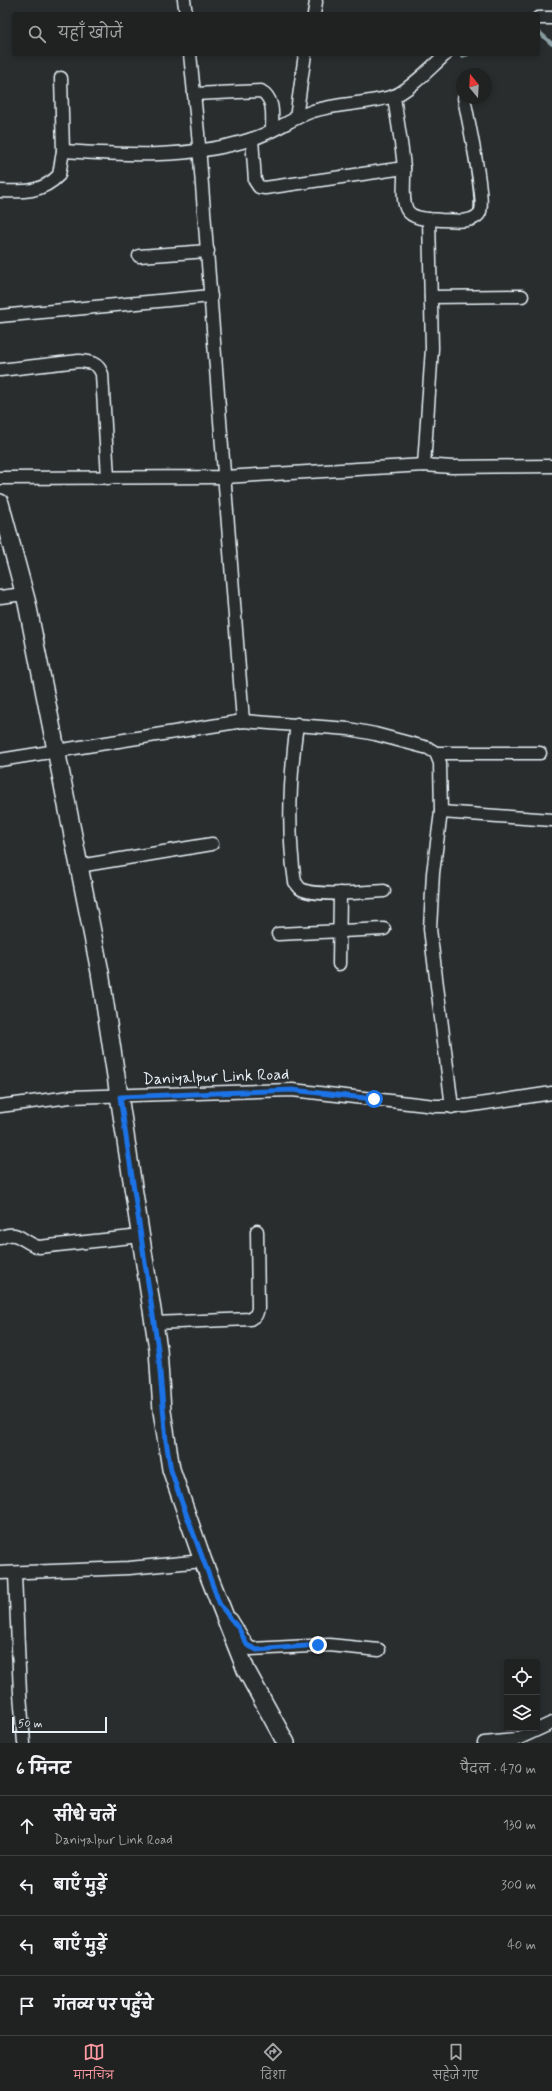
<!DOCTYPE html>
<html lang="hi">
<meta charset="utf-8">
<style>
body{margin:0;font-family:Mynerve,"Playpen Sans Deva",sans-serif;background:#2d2f2f;color:#f1f3f6}
.controls{position:absolute;right:12px;bottom:12px;display:grid;overflow:hidden;border-radius:4px;box-shadow:0 2px 6px #0003}
.controls button{width:36px;height:36px;display:grid;place-items:center;padding:0;border:0;border-bottom:1px solid #3d3f40;background:#202222;color:#f1f3f6;font:20px sans-serif}
.compass{position:absolute;left:456px;top:68px;width:36px;height:36px;border-radius:50%;background:#202222;box-shadow:0 2px 6px #0003;rotate:342deg}
.scale{position:absolute;left:12px;bottom:10px;width:95px;box-sizing:border-box;padding-left:4px;border:2px solid #e8f1f8;border-top:0;font-size:11px;line-height:14px;white-space:nowrap;color:#e8f1f8;-webkit-text-stroke:3px #2a2d2e;paint-order:stroke}
.stop{position:absolute;width:12px;height:12px;margin:-9px;border:3px solid #1a73e8;border-radius:50%;background:#fff}
.stop.end{background:#1a73e8;border-color:#fff;box-shadow:0 1px 4px #0008}
.list{margin:0;padding:0;list-style:none}
h2{display:flex;justify-content:space-between;align-items:center;height:52px;margin:0;padding:0 16px;font-size:17px}
h2 small{font-size:13px;font-weight:400;color:#a2a4a5}
.list li{display:grid;grid-template-columns:26px 1fr auto;gap:12px;align-items:center;box-sizing:border-box;height:60px;padding:0 16px;border-top:1px solid #3d3f40}
.list b{display:block;font-size:15px;white-space:nowrap}
.list p{margin:0;font-size:13px;white-space:nowrap;color:#a2a4a5}
.list em{font-size:13px;font-style:normal;color:#a2a4a5}
.icon{flex:none;width:22px;height:22px;fill:none;stroke:currentColor;stroke-width:2;stroke-linecap:round;stroke-linejoin:round}
.map{position:relative;flex:none;width:552px;height:1743px;overflow:hidden}
.search{position:absolute;background:#202222;box-shadow:0 2px 6px #0003;left:12px;right:12px;top:12px;height:44px;display:flex;align-items:center;gap:10px;box-sizing:border-box;padding:0 14px;border-radius:4px;color:#a2a4a5;font-size:15px}
.sheet{height:292px;background:#202222}
nav{display:flex;justify-content:space-around;align-items:center;box-sizing:border-box;height:56px;border-top:1px solid #3d3f40;background:#202222;font-size:11px;color:#a2a4a5}
nav a{display:grid;justify-items:center;gap:2px}
nav .on{color:#ff9aa2}
.map>svg:first-child{display:block}
</style>
<div class="map">
<svg width="552" height="1743" viewBox="0 0 552 1743">
<rect width="100%" height="100%" fill="#2a2d2e"/>
<filter id="ink" filterUnits="userSpaceOnUse"><feTurbulence type="fractalNoise" baseFrequency=".025" numOctaves="2"/><feDisplacementMap in="SourceGraphic" scale="8" xChannelSelector="R" yChannelSelector="G"/><feConvolveMatrix kernelMatrix="1 2 1 2 8 2 1 2 1" color-interpolation-filters="sRGB"/></filter>
<g filter="url(#ink)">
<g fill="none" stroke-linecap="round" stroke-linejoin="round">
<!-- stream -->
<g stroke="#8ca1a6" stroke-width="4">
<polyline points="538,34 540,33 552,44"/>
<polyline points="462,56 468,54"/>
</g>
<!-- street casing -->
<g stroke="#e8f1f8" stroke-width="15">
<g id="street">
<polyline points="184,0 186,14"/>
<polyline points="314,14 316,2"/>
<polyline points="538,18 552,18"/>
<polyline points="190,54 198,133 243,721"/>
<path d="M194 94 261 91C275 99 272 116 272 130"/>
<path d="M394 96C397 120 402 144 404 168 405 180 401 199 407 210 413 220 431 219 441 220 452 220 471 224 479 214 487 206 467 114 464 98"/>
<polyline points="296,118 305,54"/>
<polyline points="252,139 255,181 259,187 265,188 404,168"/>
<path d="M63 151C127 155 190 159 252 139 274 132 292 118 313 111 339 103 368 104 394 96 410 90 432 66 446 54"/>
<path d="M0 191C22 192 42 193 59 175L63 151 61 78"/>
<polyline points="139,256 208,251"/>
<polyline points="431,297 522,296"/>
<polyline points="0,316 211,296"/>
<path d="M0 370 79 361C91 362 98 363 102 374L108 478"/>
<polyline points="424,465 432,348 429,219"/>
<polyline points="0,478 225,477 424,465 452,467 552,466"/>
<polyline points="0,597 24,594"/>
<path d="M297 724C290 775 287 830 295 882 297 884 299 888 301 889 314 897 368 892 384 891"/>
<polyline points="436,753 540,753"/>
<polyline points="0,760 243,721 349,729 375,734 428,748 436,753 440,763 441,812 433,873 430,929 452,1107"/>
<polyline points="441,812 552,820"/>
<polyline points="79,866 212,844"/>
<polyline points="278,934 384,929"/>
<polyline points="339,964 340,893"/>
<polyline points="0,1106 70,1097 292,1090 435,1106 466,1106 552,1093"/>
<path d="M0 1238C17 1228 23 1243 39 1247L141 1236"/>
<polyline points="154,1323 250,1319 256,1315 258,1309 257,1231"/>
<polyline points="0,1573 129,1568 203,1561"/>
<polyline points="15,1574 20,1694 24,1743"/>
<polyline points="231,1619 247,1645 251,1649 329,1645 379,1650"/>
<polyline points="484,1743 515,1740 552,1723"/>
</g>
</g>
<!-- secondary casing -->
<g stroke="#e8f1f8" stroke-width="20">
<polyline id="secondary" points="0,503 27,603 100,972 158,1349 162,1411 171,1469 203,1561 246,1670 286,1743"/>
</g>
<!-- street -->
<use href="#street" stroke="#2a2d2e" stroke-width="12"/>
<!-- secondary -->
<use href="#secondary" stroke="#2a2d2e" stroke-width="17"/>
</g>
</g>
<g fill="none" stroke-linecap="round" stroke-linejoin="round" filter="url(#ink)">
<!-- route -->
<polyline stroke="#1a73e8" stroke-width="5" points="318,1645 257,1650 247,1645 239,1629 220,1605 181,1500 171,1470 166,1441 158,1349 120,1097 292,1090 374,1099"/>
</g>
<g text-anchor="middle" dominant-baseline="central" stroke-width="3" stroke-linejoin="round" paint-order="stroke">
<!-- street labels -->
<g font-size="16" fill="#e8f1f8" stroke="#2a2d2e">
<text transform="translate(216 1077) rotate(-2)">Daniyalpur Link Road</text>
</g>
</g>
</svg>
<div class="controls">
<button><svg class="icon" aria-label="locate" viewBox="0 0 24 24"><circle cx="12" cy="12" r="6"/><path d="M12 2v4M12 18v4M2 12h4M18 12h4"/></svg></button>
<button><svg class="icon" aria-label="layers" viewBox="0 0 24 24"><path d="M12 4l9 5-9 5-9-5zM3 14l9 5 9-5"/></svg></button>
</div>
<svg class="compass" viewBox="-18 -18 36 36"><path d="M0-13l5 13h-10z" fill="#e53935"/><path d="M0 13l5-13h-10z" fill="#a2a4a5"/></svg>
<div class="scale">50 m</div>
<div class="stop" style="left:374px;top:1099px"></div>
<div class="stop end" style="left:318px;top:1645px"></div>
<div class="search"><svg class="icon" aria-label="search" viewBox="0 0 24 24"><circle cx="10" cy="10" r="6"/><path d="M15 15l6 6"/></svg>यहाँ खोजें</div>
</div>
<section class="sheet">
<h2>6 मिनट<small>पैदल · 470 m</small></h2>
<ul class="list">
<li><svg class="icon" aria-label="ahead" viewBox="0 0 24 24"><path d="M12 20V5M6 11l6-6 6 6"/></svg><div><b>सीधे चलें</b><p>Daniyalpur Link Road</p></div><em>130 m</em></li>
<li><svg class="icon" aria-label="left" viewBox="0 0 24 24"><path d="M17 20v-9H6M10 6l-5 5 5 5"/></svg><div><b>बाएँ मुड़ें</b></div><em>300 m</em></li>
<li><svg class="icon" aria-label="left" viewBox="0 0 24 24"><path d="M17 20v-9H6M10 6l-5 5 5 5"/></svg><div><b>बाएँ मुड़ें</b></div><em>40 m</em></li>
<li><svg class="icon" aria-label="arrive" viewBox="0 0 24 24"><path d="M6 21V4h12l-3 4 3 4H6"/></svg><div><b>गंतव्य पर पहुँचे</b></div></li>
</ul>
</section>
<nav>
<a class="on"><svg class="icon" aria-label="map" viewBox="0 0 24 24"><path d="M3 6l6-2 6 2 6-2v14l-6 2-6-2-6 2zM9 4v14M15 6v14"/></svg>मानचित्र</a>
<a><svg class="icon" aria-label="directions" viewBox="0 0 24 24"><path d="M12 3l9 9-9 9-9-9zM9 14v-3h6M13 9l2 2-2 2"/></svg>दिशा</a>
<a><svg class="icon" aria-label="saved" viewBox="0 0 24 24"><path d="M7 4h10v16l-5-4-5 4z"/></svg>सहेजे गए</a>
</nav>
